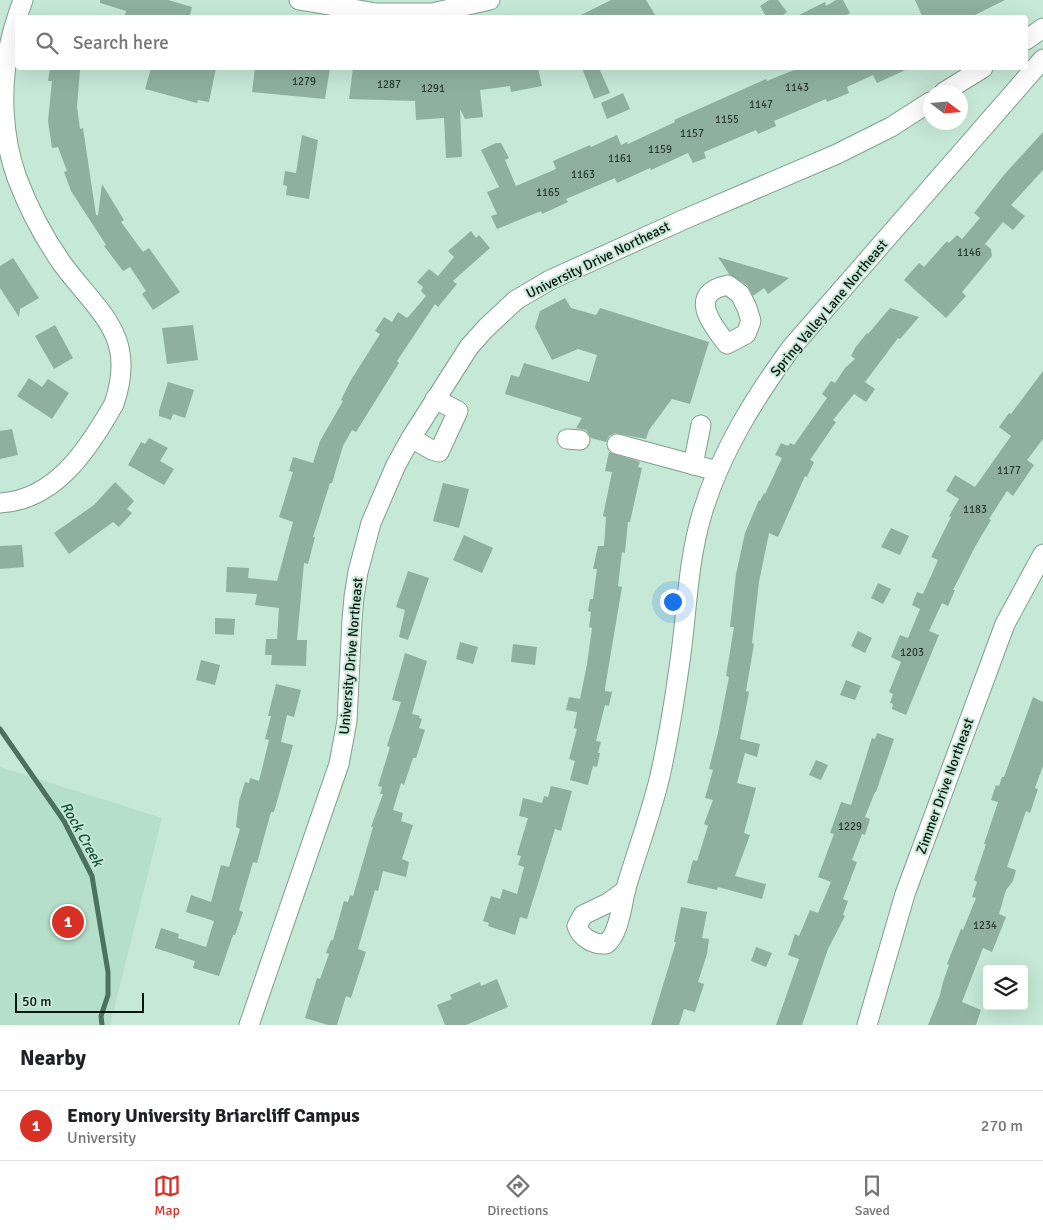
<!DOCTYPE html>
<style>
body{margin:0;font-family:Signika,sans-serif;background:#f2f2f2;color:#202124}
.controls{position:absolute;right:15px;bottom:15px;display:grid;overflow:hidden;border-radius:5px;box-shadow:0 5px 20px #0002}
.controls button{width:45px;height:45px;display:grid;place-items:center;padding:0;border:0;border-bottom:1px solid #e0e0e0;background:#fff;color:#202124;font:25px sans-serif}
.compass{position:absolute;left:923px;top:85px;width:45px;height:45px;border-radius:50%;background:#fff;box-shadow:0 5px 20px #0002;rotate:106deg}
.scale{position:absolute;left:15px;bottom:12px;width:129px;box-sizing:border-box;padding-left:5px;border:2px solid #091510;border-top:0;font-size:14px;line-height:18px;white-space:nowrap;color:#091510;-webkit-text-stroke:4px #c6e8d6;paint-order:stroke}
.you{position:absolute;left:672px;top:601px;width:18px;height:18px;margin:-12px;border:4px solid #fff;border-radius:50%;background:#1a73e8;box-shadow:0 0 0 8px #1a73e833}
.badge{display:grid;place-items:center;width:32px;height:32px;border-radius:50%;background:#d93025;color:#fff;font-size:16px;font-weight:700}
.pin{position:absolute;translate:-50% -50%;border:2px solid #fff;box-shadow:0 1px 5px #0006}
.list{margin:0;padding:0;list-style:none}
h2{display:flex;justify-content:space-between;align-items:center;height:65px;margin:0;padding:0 20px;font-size:21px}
h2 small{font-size:16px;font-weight:400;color:#757577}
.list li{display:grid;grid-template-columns:32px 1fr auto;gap:15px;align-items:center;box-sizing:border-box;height:70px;padding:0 20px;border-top:1px solid #e0e0e0}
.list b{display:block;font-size:19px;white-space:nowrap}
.list p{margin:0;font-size:16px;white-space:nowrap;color:#757577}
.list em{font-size:16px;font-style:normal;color:#757577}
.icon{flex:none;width:28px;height:28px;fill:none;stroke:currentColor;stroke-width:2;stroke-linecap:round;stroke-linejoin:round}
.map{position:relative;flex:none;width:1043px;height:1025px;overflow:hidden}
.search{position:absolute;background:#fff;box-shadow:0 5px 20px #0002;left:15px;right:15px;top:15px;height:55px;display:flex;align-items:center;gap:12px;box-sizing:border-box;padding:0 18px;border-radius:5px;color:#757577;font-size:19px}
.sheet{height:135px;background:#fff}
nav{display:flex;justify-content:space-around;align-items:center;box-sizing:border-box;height:70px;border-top:1px solid #e0e0e0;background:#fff;font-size:14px;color:#757577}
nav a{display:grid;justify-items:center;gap:2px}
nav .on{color:#d93025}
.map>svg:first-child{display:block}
</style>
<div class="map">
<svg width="1043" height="1025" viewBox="0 0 1043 1025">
<rect width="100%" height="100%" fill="#c6e8d6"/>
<!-- built -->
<polygon fill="#b5dfca" points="0,767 162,818 110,1025 0,1025"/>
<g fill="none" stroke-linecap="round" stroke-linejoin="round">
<!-- stream -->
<polyline stroke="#4d715f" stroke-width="5" points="0,729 64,821 92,876 108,972 108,995 101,1016 102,1025"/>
</g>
<!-- building -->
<g fill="#8fb09f">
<polygon points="100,0 168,0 192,7 189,18 124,18 126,11 100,3"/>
<polygon points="611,0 646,0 657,18 575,18"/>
<polygon points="769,0 778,0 787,12 779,18 767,18 760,6"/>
<polygon points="836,0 843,0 850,13 841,18 793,18 825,2 826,6"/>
<polygon points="915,0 1005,0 969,18 923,18"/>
<polygon points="50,68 80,70 77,107 80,129 83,128 96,215 98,215 102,184 124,220 121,222 143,252 149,248 180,292 153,310 142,294 146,291 130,267 123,271 104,246 106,245 71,191 64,172 67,171 58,147 52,148 48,121 52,81 48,81"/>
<polygon points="151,68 216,68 209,102 198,100 197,103 145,89"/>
<polygon points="255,68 330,68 325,99 252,92"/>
<polygon points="353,68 538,68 542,86 511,92 510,86 480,90 483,117 465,119 460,109 462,157 446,158 444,118 416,120 415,101 349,99"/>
<polygon points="582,68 599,68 610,93 594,99"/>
<polygon points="799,68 910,68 877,83 873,75 847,87 849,93 827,102 826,99 774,121 776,126 758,134 756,130 704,152 706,158 693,163 688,153 651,170 650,168 617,183 615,178 566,199 568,202 542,214 541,211 497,229 491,216 497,214 487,192 499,187 481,150 496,143 501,143 509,158 505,160 516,186 556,169 553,161 590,145 591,147 617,135 621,145 627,142 628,144 675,122 674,120 766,79 767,81"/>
<polygon points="623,93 630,109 607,119 601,103"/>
<polygon points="1043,132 1043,170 1011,205 1025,216 1013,230 1003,222 985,244 991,249 992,256 962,292 966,296 946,318 904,280 919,263 924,267 947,241 949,243 957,235 962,239 980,218 974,213 1003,176"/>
<polygon points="302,135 318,140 309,199 286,195 287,186 283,185 285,171 296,173"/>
<polygon points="471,231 476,238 479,235 490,248 453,281 457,284 438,307 435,304 397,361 399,363 356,432 352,430 343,446 332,483 330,483 313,537 315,537 308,564 304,563 297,640 307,640 306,666 271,665 272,655 265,655 266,639 277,639 279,608 255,605 257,594 226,592 227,567 249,568 248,578 277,581 293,522 279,517 293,472 289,471 293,457 313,463 320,441 343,401 341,400 351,380 380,334 375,331 384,317 392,322 398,312 407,318 410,315 426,296 421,291 423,287 417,282 429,269 438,276 454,257 448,251"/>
<polygon points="718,257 789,278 768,294 764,288 753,296 747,285 729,274"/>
<polygon points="13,258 39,298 20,309 19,317 0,288 0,266"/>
<polygon points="565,298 571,308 596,315 600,308 709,342 690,404 672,399 649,430 646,439 615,433 609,436 606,442 591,438 586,430 576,428 582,418 505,394 511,375 519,377 524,363 589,382 597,355 578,349 552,360 535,327 540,311"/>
<polygon points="890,308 919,317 900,339 898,338 865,382 875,389 866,402 854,394 833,420 836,422 810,460 814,462 807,477 805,476 778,537 769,533 759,582 752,643 754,644 746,691 749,692 740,739 760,744 757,757 745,753 737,783 756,788 744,833 750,835 735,876 766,884 762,899 718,887 717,890 687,883 693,860 697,861 708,826 704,824 713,800 705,798 713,770 709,769 718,733 729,677 726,676 734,627 730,627 736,574 745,533 759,500 760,501 764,493 765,494 782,458 775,455 781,443 788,446 790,443 794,445 827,398 822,394 831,381 835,383 845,368 855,359 851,356 855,348 867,333 868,334"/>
<polygon points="55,325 73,358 54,369 35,336"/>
<polygon points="193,325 198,360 167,364 162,328"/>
<polygon points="1043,371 1043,439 1027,460 1034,465 1013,496 1007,491 989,519 991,520 976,545 953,590 955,590 948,606 942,603 929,631 939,635 906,715 892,709 893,704 890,703 893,694 889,692 901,662 891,657 900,635 908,638 920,609 912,605 917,592 923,594 938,560 931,557 951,517 949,516 959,499 946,491 955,475 975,487 1011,436 999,427 1009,413 1011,414"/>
<polygon points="29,378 42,387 48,379 69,393 52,419 17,396"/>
<polygon points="168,382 194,390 185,418 173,414 171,420 159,416 159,411"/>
<polygon points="12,429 18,455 0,459 0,431"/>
<polygon points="149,438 168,448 160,461 174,469 164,485 128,465 141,442 145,444"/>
<polygon points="609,452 640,462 638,467 642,468 630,522 628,522 625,553 622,552 618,586 622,587 605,688 605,691 612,692 609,706 605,705 596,741 601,742 598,753 600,753 597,767 593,766 588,785 570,780 575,761 569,759 577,729 574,728 577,712 566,710 569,697 580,699 587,664 592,628 589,627 591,612 588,611 590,599 593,599 597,569 593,569 598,546 604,546 606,517 603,516 612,472 605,471"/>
<polygon points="115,482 134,501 127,509 132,513 119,527 113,522 69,554 54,533 94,505"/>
<polygon points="443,483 469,489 459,528 433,521"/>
<polygon points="891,528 909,536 900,555 881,547"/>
<polygon points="464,535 493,548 482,573 453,560"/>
<polygon points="22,545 24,567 0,569 0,546"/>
<polygon points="408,571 429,578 408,640 399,637 405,610 396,607"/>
<polygon points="878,583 891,589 883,604 871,598"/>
<polygon points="215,618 235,619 234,635 215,634"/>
<polygon points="858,631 872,638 865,653 851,646"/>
<polygon points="460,642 478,647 473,664 456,659"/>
<polygon points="513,644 537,647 535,665 511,662"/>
<polygon points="405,653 427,661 412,714 420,716 419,718 422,719 419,728 425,730 416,758 413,758 404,785 401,783 393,810 403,813 401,821 413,825 402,859 409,862 406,877 383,871 378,891 375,890 358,949 366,952 351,998 346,996 337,1025 328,1025 305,1018 317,978 320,979 329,954 326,953 331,940 333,940 344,901 348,902 350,895 353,896 373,827 371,827 383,794 380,794 382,787 378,786 390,747 387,746 401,702 392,700"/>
<polygon points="201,660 220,665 215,685 196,680"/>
<polygon points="846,680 861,686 855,700 840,695"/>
<polygon points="276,684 301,690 294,717 287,715 281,742 293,745 274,812 271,812 257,863 253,862 239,910 243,912 235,935 233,935 219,976 193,968 195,961 155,948 155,947 161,928 179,934 178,938 206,947 214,921 186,912 191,895 211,902 221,865 229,867 240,829 236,827 239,801 245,782 249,783 250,778 259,781 269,740 265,739 271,716 268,716"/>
<polygon points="1033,697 1043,702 1043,766 1035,788 1038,789 1030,813 1026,811 1007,867 1016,870 1013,881 1006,890 999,914 1006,917 992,952 983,948 962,1002 981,1010 976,1025 928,1025 940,995 943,982 949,965 947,964 961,929 963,930 976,898 972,897 977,882 974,880 986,844 984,844 998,802 991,800 996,785 999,786 1002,777 1004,777"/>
<polygon points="877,733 894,739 876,792 875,792 865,817 870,819 865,835 862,834 852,860 857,862 843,899 848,901 843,915 845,916 828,949 802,1025 776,1025 799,959 788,955 795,934 799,936 810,910 818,913 831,882 818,877 834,834 830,833 841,802 851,805 872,738 875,739"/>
<polygon points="816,760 828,765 821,780 809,775"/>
<polygon points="551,786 572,791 561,831 555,829 527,919 520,917 515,935 488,926 489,923 483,921 491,896 500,899 503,889 517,894 524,867 518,865 521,856 517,855 528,818 519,816 523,798 542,803 544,796 548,797"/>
<polygon points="681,907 707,912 702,938 709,939 707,954 698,982 704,984 695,1012 684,1009 679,1025 651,1025 676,942 674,942"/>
<polygon points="756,947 772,953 766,967 751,961"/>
<polygon points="497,979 508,1007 466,1025 445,1025 437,1005 452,999 450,995 480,982 481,986"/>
</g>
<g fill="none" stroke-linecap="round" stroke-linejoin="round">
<!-- minor casing -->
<g stroke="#7f9f8f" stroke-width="21">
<g id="minor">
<polyline points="299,0 376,13 432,13 490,0"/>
<polyline points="1026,40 1043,28"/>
<polyline points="944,92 983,68"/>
<path d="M728 285 740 294 747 308 751 321 746 334 727 344C711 324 687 293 728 285Z"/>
<polyline points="411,438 432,450 439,452 458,411 435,399"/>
<polyline points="567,439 580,440"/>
<polyline points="617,444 717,471"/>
<polyline points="693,465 701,425"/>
<path d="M0 503C56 500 89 448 114 404 138 334 97 312 61 262 43 236 28 207 17 178 2 136 0 87 10 43 13 29 18 14 23 0"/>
<path d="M626 890 608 903 583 915 577 926C581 938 594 945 606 944 619 935 622 904 626 888 637 851 651 814 660 776 668 740 674 704 679 668 687 616 687 564 702 514 720 453 754 399 791 348L1043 59"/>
<polyline points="249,1025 339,764 347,721 352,620 354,597 358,572 371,523 396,465 411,438 469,347 486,328 516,300 550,280 685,219 837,154 891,127 930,102"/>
<polyline points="867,1025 905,894 1005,624 1043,554"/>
</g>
</g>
<!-- minor -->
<use href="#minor" stroke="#fff" stroke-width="19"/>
</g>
<g text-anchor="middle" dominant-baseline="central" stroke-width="4" stroke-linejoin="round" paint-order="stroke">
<!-- number labels -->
<g font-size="11" fill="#2a3c34">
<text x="304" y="81">1279</text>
<text x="389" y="84">1287</text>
<text x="797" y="87">1143</text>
<text x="433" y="88">1291</text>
<text x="761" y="104">1147</text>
<text x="727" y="119">1155</text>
<text x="692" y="133">1157</text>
<text x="660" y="149">1159</text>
<text x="620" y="158">1161</text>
<text x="583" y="174">1163</text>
<text x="548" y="192">1165</text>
<text x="969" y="252">1146</text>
<text x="1009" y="470">1177</text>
<text x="975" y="509">1183</text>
<text x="912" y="652">1203</text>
<text x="850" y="826">1229</text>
<text x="985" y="925">1234</text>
</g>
<!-- street labels -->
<g font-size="14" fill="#091510" stroke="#c6e8d6">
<text transform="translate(598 260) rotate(-26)">University Drive Northeast</text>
<text transform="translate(829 308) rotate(-50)">Spring Valley Lane Northeast</text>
<text transform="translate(351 656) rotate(-85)">University Drive Northeast</text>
<text transform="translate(945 786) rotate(-70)">Zimmer Drive Northeast</text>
</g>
<!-- water labels -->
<g font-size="15" font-style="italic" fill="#1b553e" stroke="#c6e8d6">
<text transform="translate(82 834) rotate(61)">Rock Creek</text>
</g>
</g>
</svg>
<div class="controls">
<button><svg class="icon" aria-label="layers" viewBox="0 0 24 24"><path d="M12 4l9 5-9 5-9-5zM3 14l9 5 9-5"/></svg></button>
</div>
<svg class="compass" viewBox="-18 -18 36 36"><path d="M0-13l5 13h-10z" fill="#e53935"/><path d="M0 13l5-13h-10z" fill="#757577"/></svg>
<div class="scale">50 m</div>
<div class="you"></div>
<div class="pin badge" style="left:68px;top:922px">1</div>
<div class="search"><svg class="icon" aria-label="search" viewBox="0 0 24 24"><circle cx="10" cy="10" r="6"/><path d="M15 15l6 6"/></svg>Search here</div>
</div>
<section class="sheet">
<h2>Nearby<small></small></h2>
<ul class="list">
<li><span class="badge">1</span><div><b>Emory University Briarcliff Campus</b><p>University</p></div><em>270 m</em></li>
</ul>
</section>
<nav>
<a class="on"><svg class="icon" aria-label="map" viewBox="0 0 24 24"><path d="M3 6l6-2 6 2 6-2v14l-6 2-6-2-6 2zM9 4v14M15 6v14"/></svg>Map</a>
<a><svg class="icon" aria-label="directions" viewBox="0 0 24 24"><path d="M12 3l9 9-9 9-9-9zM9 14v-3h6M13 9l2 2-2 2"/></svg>Directions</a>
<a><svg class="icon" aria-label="saved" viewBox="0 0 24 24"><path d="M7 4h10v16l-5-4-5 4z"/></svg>Saved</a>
</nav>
